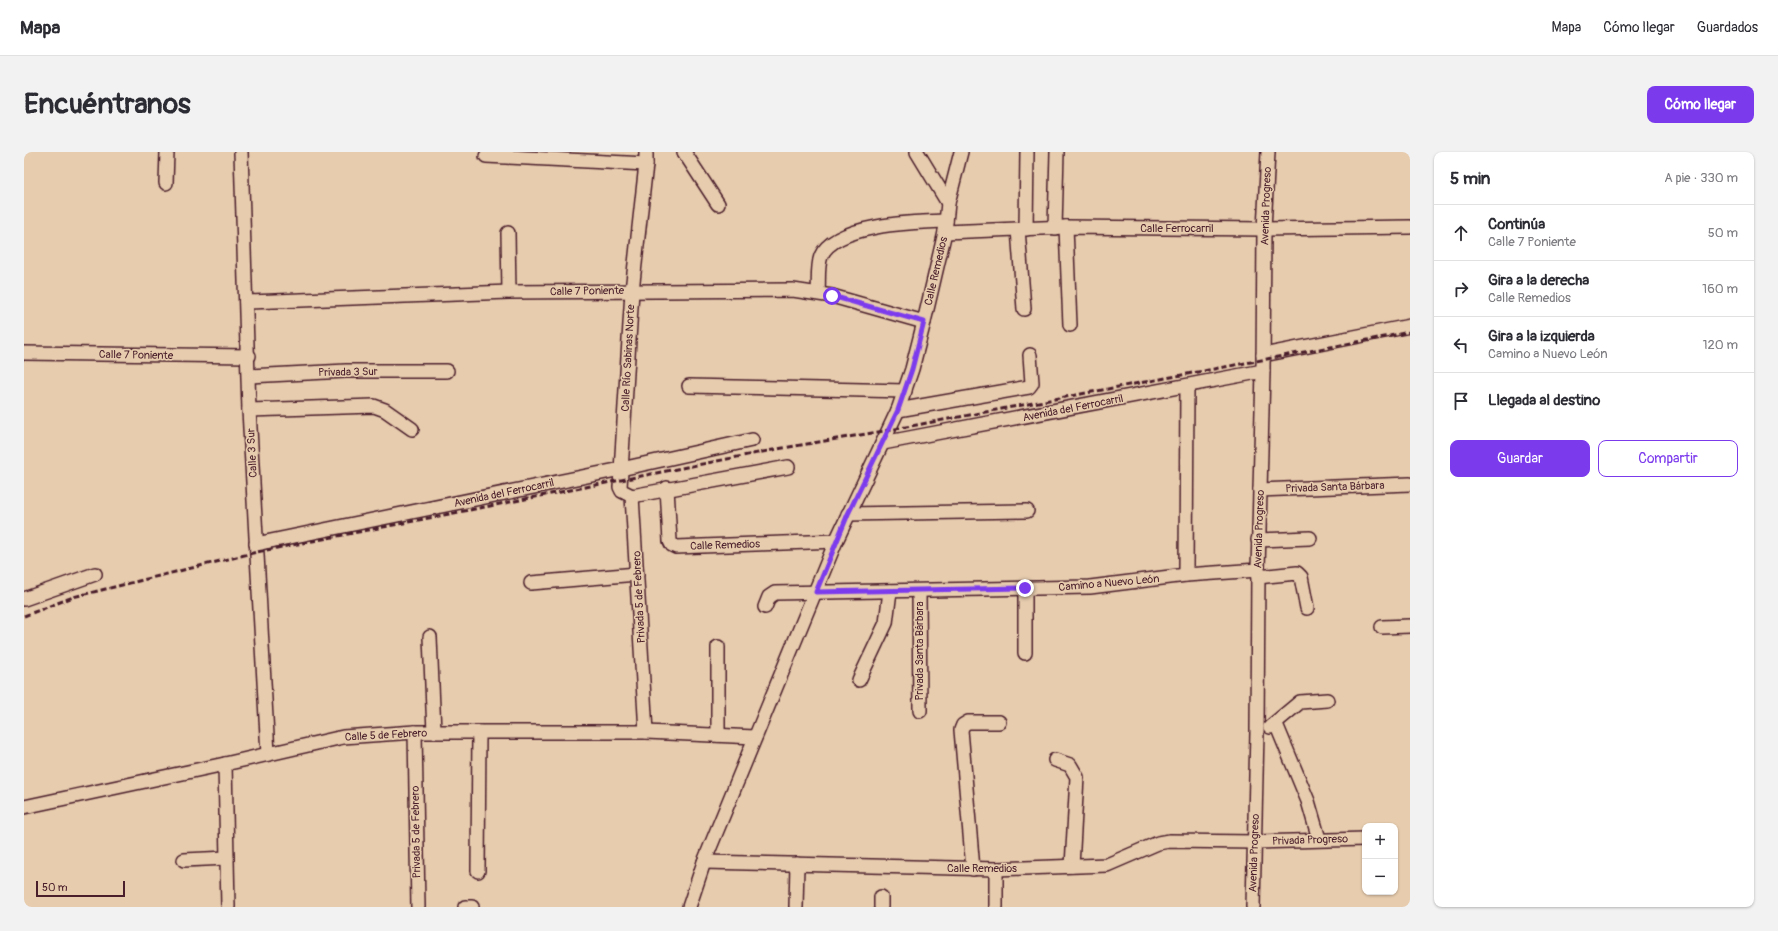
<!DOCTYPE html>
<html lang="es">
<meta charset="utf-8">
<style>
body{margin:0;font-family:Pangolin,sans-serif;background:#f2f2f3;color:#2b2b33}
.controls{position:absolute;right:12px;bottom:12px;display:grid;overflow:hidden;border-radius:8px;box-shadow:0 1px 3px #0004}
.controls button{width:36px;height:36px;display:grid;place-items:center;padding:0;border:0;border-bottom:1px solid #e1e1e2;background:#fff;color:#2b2b33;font:20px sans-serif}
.scale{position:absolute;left:12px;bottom:10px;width:89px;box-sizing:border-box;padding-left:4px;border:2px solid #4a1f2b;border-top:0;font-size:11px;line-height:14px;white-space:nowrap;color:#4a1f2b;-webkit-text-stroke:3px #e7ccae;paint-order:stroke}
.stop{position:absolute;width:12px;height:12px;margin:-9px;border:3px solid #7c3aed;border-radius:50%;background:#fff}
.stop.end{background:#7c3aed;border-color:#fff;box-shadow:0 1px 4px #0008}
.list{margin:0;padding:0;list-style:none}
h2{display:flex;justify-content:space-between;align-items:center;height:52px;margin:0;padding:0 16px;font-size:17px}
h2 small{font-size:13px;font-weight:400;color:#7c7c81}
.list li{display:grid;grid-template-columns:26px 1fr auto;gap:12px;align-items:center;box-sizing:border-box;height:56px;padding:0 16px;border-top:1px solid #e1e1e2}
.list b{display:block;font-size:15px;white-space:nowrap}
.list p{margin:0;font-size:13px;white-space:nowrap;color:#7c7c81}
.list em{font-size:13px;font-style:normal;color:#7c7c81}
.actions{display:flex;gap:8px;padding:12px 16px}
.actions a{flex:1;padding:9px 0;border:1px solid #7c3aed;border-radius:8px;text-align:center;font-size:14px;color:#7c3aed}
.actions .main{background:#7c3aed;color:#fff}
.icon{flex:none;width:22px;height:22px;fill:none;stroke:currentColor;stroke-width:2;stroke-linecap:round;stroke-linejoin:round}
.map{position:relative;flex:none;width:1386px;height:755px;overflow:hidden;border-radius:8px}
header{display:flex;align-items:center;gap:24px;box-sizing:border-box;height:56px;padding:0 20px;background:#fff;border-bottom:1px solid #e1e1e2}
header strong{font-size:19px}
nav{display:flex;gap:22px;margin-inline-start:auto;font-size:14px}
.intro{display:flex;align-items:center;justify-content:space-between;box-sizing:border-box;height:96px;padding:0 24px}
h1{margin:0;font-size:28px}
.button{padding:10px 18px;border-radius:8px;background:#7c3aed;color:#fff;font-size:14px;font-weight:700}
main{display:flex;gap:24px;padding:0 24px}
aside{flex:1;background:#fff;border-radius:8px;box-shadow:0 1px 3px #0004}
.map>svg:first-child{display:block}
</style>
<header>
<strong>Mapa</strong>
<nav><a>Mapa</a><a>Cómo llegar</a><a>Guardados</a></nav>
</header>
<div class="intro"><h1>Encuéntranos</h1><a class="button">Cómo llegar</a></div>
<main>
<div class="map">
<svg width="1386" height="755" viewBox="0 0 1386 755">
<rect width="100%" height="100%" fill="#e7ccae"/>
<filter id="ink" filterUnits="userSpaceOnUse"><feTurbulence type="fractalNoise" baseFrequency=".025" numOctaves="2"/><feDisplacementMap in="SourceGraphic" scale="8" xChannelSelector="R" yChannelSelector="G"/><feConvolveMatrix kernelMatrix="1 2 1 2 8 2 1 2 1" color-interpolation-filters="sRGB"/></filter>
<g filter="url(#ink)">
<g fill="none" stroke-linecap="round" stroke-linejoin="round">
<!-- minor casing -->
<g stroke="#4a1f2b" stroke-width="16">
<g id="minor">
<polyline points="217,0 225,258 244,602"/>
<polyline points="622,0 622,12 608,139 596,335 598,339 608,344 622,580"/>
<polyline points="660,0 694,52"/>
<polyline points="893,0 924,51"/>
<polyline points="462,4 622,12"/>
<polyline points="142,31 143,0"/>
<polyline points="1042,75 1046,173"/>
<polyline points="1031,76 1033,0"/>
<polyline points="994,77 1000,157"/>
<polyline points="1002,77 1003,0"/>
<polyline points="921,80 1042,75 1240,77 1386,75"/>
<polyline points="484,81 485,140"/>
<path d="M794 141C795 129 793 115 797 104 811 72 891 70 922 69"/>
<polyline points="222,150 485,140 769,138 808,144 900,170"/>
<polyline points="0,201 225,204"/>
<polyline points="1239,203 1386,174"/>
<polyline points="225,224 322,219 423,219"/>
<polyline points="665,234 881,239"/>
<polyline points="225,258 350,254 361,258 388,277"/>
<polyline points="874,258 1005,235 1008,231 1006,203"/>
<polyline points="859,291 1239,219"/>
<polyline points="643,336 646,389 648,393 652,395 812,389"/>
<polyline points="1236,338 1386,332"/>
<polyline points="608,344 764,315"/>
<polyline points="824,362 1003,359"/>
<polyline points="1234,388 1286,386"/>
<polyline points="232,392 597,317 728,288"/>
<polyline points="1162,423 1163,234"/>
<polyline points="1234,425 1273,421 1277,425 1283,456"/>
<polyline points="507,431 613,422"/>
<polyline points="895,439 896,559"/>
<polyline points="0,447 71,422"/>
<polyline points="741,455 745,445 751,441 1066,435 1162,423 1234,418"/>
<polyline points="1358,475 1386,474"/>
<polyline points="406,485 410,580"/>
<polyline points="1001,501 1001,436"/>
<polyline points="835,528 862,471 866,439"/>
<polyline points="1252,572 1284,649 1295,687"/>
<polyline points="1246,575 1276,550 1303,548"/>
<polyline points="391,580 394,755"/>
<polyline points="694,583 694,495"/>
<polyline points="1031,608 1046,613 1053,625 1048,714"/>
<polyline points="201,612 204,755"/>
<polyline points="0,655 201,612 319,585 391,580 622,580 731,585"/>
<polyline points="160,708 203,706"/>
<polyline points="680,710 972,717 1083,713 1134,691 1145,689 1231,690 1341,687"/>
<polyline points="949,717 937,578 939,573 944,570 975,570"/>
<polyline points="972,717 972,755"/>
<polyline points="454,719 455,580"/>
<polyline points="857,745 857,755"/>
<polyline points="441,755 448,755"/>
<polyline points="665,755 680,710 812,389 874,258 888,217 900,170 921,80 924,51 937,0"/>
<polyline points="772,755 773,712"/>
<polyline points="1229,755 1233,580 1234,418 1239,219 1240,77 1244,0"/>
</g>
</g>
<!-- minor -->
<use href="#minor" stroke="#e7ccae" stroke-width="13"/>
<!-- rail -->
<polyline stroke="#4a1f2b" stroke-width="3" stroke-dasharray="6 3" stroke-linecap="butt" points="0,464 49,445 233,400 759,296 866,278 1386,180"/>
</g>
</g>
<g fill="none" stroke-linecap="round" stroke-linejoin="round" filter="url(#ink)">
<!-- route -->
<polyline stroke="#7c3aed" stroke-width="5" points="808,144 900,170 888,217 874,258 824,362 792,440 1001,436"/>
</g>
<g text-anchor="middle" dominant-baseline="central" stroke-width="3" stroke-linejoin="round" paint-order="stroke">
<!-- street labels -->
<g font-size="11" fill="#4a1f2b" stroke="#e7ccae">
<text transform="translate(1242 54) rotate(-88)">Avenida Progreso</text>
<text x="1153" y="76">Calle Ferrocarril</text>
<text transform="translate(912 119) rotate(-77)">Calle Remedios</text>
<text transform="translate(563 139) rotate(-1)">Calle 7 Poniente</text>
<text transform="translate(112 203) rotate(1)">Calle 7 Poniente</text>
<text transform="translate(604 206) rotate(-87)">Calle Río Sabinas Norte</text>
<text transform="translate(324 220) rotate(-1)">Privada 3 Sur</text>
<text transform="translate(1049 256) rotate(-11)">Avenida del Ferrocarril</text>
<text transform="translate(228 301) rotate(-93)">Calle 3 Sur</text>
<text transform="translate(1311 335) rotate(-2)">Privada Santa Bárbara</text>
<text transform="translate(480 341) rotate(-12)">Avenida del Ferrocarril</text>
<text transform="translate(1235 377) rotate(-88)">Avenida Progreso</text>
<text transform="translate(701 393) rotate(-2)">Calle Remedios</text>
<text transform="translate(1085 431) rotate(-5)">Camino a Nuevo León</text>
<text transform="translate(615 445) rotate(-93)">Privada 5 de Febrero</text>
<text transform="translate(895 499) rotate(-90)">Privada Santa Bárbara</text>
<text transform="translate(362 583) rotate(-3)">Calle 5 de Febrero</text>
<text transform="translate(392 680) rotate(-91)">Privada 5 de Febrero</text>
<text transform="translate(1286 688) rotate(-2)">Privada Progreso</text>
<text transform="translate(1230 701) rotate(-88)">Avenida Progreso</text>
<text x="958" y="716">Calle Remedios</text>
</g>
</g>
</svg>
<div class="controls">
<button>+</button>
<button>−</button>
</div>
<div class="scale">50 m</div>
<div class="stop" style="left:808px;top:144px"></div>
<div class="stop end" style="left:1001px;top:436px"></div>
</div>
<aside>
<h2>5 min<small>A pie · 330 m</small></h2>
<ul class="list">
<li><svg class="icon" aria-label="ahead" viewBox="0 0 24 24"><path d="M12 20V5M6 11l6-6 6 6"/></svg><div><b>Continúa</b><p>Calle 7 Poniente</p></div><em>50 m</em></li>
<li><svg class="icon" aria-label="right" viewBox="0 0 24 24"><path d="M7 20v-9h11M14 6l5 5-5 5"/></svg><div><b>Gira a la derecha</b><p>Calle Remedios</p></div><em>160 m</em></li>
<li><svg class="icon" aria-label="left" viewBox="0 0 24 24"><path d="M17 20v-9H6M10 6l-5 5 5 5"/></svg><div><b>Gira a la izquierda</b><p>Camino a Nuevo León</p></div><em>120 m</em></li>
<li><svg class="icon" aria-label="arrive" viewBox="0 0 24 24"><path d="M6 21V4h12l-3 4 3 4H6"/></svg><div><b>Llegada al destino</b></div></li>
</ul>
<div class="actions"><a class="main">Guardar</a><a>Compartir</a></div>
</aside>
</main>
